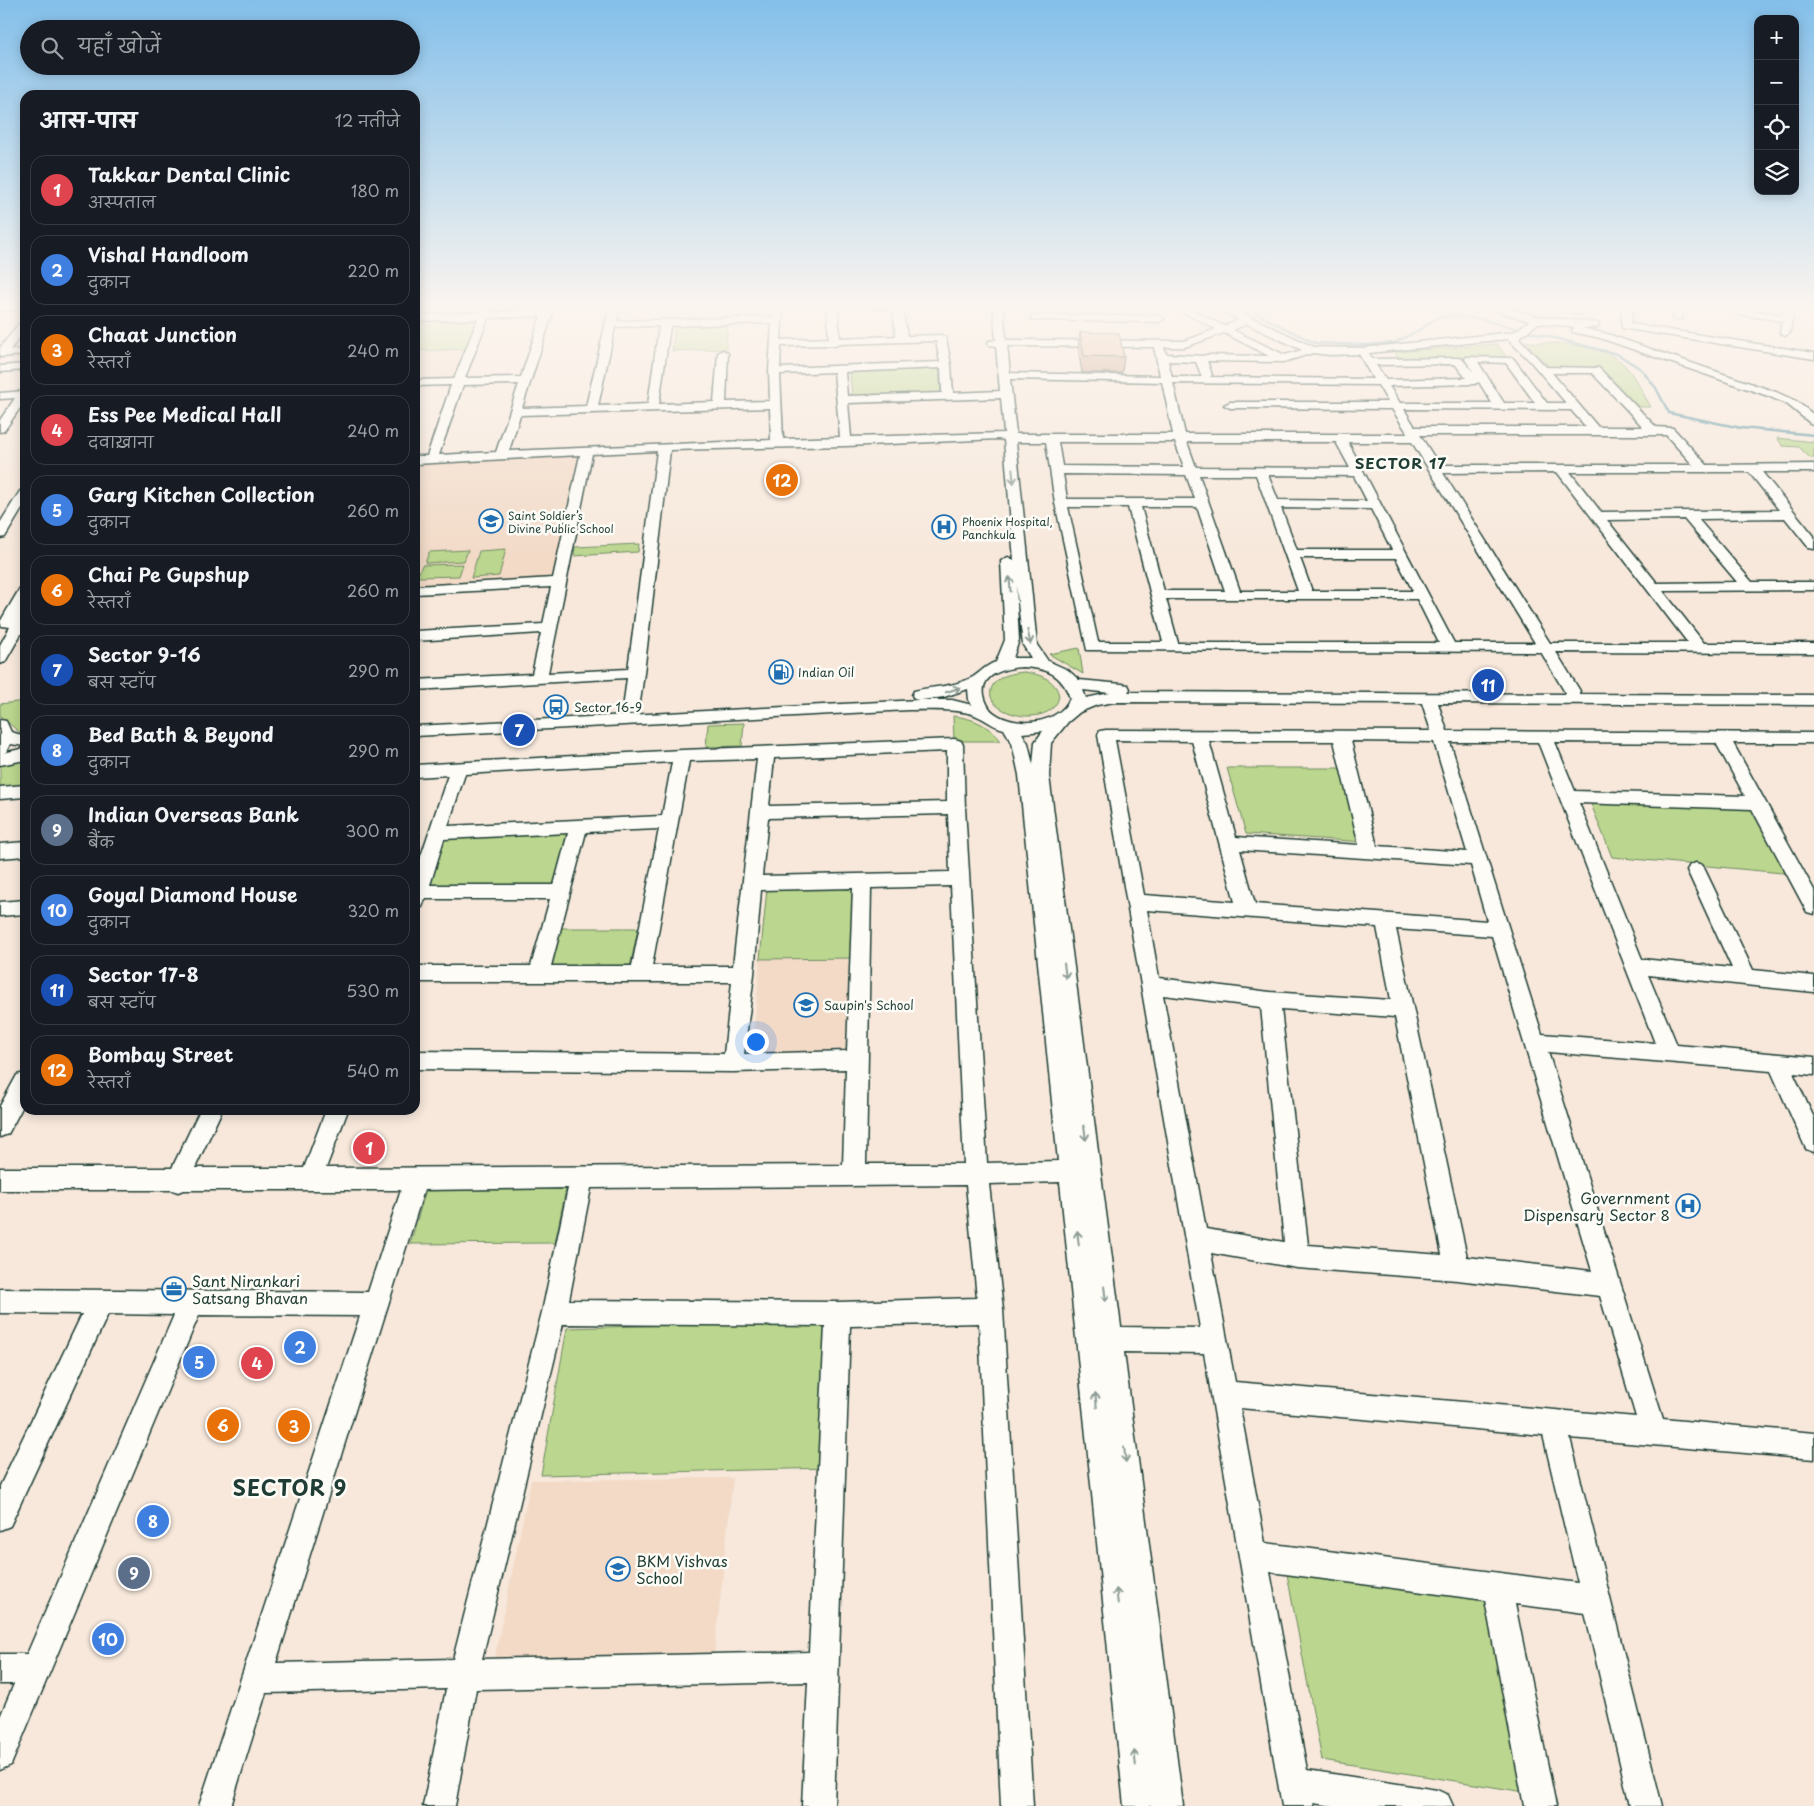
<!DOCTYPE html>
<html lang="hi">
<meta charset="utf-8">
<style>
body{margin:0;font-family:"Playpen Sans","Playpen Sans Deva",sans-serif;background:#242831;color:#f1f3f6}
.controls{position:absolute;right:15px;top:15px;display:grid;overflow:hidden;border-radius:10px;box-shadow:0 2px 12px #0003}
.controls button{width:45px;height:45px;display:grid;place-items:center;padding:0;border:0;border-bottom:1px solid #363941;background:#171b24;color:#f1f3f6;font:25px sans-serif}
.you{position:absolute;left:755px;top:1041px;width:18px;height:18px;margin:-12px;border:4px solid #fff;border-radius:50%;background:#1a73e8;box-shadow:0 0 0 8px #1a73e833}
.badge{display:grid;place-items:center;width:32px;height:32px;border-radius:50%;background:#1f6fb2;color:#fff;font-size:16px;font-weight:700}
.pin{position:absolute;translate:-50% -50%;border:2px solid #fff;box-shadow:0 1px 5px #0006}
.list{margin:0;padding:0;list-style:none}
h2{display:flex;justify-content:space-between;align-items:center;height:65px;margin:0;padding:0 20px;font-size:21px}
h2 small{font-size:16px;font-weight:400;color:#9ea1a6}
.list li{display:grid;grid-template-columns:32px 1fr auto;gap:15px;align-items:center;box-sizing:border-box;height:70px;margin:0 10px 10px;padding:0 10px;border:1px solid #363941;border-radius:15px}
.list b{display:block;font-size:19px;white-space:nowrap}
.list p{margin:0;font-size:16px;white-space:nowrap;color:#9ea1a6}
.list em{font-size:16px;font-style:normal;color:#9ea1a6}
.icon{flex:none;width:28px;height:28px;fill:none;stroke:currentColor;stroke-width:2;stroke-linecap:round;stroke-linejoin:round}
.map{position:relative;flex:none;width:1814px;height:1806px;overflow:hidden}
.search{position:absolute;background:#171b24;box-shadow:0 2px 12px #0003;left:20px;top:20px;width:400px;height:55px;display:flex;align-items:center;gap:12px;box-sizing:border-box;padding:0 18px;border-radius:28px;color:#9ea1a6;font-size:19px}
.panel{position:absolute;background:#171b24;box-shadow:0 2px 12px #0003;left:20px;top:90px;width:400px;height:1025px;border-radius:15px}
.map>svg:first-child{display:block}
</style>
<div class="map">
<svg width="1814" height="1806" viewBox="0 0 1814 1806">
<rect width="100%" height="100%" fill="#f7e8db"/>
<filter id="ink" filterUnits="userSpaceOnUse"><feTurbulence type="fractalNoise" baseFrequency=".02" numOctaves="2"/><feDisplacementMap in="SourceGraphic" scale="10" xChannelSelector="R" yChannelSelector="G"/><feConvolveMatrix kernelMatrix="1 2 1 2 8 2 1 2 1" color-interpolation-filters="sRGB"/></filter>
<g filter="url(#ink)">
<!-- built -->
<g fill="#f2dac7">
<polygon points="468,350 458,380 415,381 415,352"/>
<polygon points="583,455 555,579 415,585 415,463"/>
<polygon points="856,958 854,1050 752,1052 760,959"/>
<polygon points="733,1478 714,1657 493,1665 531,1480"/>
</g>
<!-- green -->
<g fill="#bbd68e" stroke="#6d8a61">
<polygon points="482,318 469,349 415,351 415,320"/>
<polygon points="728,323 726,349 672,351 675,325"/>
<path d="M1526 342C1555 343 1606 343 1626 367 1636 378 1643 394 1651 407H1634L1597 368H1550Z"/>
<polygon points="1497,344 1507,358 1399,359 1395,352"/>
<polygon points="939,368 941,394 852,397 850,371"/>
<polygon points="1777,438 1814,442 1814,458 1810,458 1799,447 1783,446"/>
<polygon points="639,544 638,552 574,556 575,547"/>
<polygon points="506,549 499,576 471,578 479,551"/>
<polygon points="468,550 464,561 425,563 429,552"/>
<polygon points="463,564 459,576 417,577 422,565"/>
<polygon points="1079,648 1083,674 1049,654"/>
<path d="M1024 672C1039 674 1056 679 1059 696 1053 732 976 714 993 685 1000 675 1013 673 1024 672Z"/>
<polygon points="25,701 25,732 23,735 0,716 0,704"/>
<path d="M953 716C973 718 989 725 1001 741H954Z"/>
<polygon points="744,723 742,746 706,747 708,724"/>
<polygon points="25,759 25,785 0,787 0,763"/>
<polygon points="1227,768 1345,768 1364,842 1246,834"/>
<polygon points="1591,804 1755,806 1793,874 1612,857"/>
<polygon points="570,832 555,888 428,888 445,836"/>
<polygon points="858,888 856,958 760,959 767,889"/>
<polygon points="556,928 638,928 630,967 546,967"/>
<polygon points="566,1189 555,1243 410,1244 426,1190"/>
<polygon points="834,1321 831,1468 541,1475 567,1328"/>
<polygon points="1287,1574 1488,1599 1525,1792 1322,1760"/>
</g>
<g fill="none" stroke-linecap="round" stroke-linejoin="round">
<!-- stream -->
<polyline stroke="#6095a3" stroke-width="2.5" points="1239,305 1315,343 1363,345 1394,343 1419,330 1438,317 1454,316 1480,319 1617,354 1641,369 1656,388 1669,413 1741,428 1814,435"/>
<!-- minor casing -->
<g stroke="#1f3d34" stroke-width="3">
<g id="minor">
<polygon points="0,305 25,305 25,309 0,311"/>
<path d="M483 305H493L490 312 543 310 545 305H555L522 408 586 406 610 305H620L617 321 772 317 773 305H783L781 340 829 338 827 305H837L840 338 896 336 893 309H877L872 306 902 305 907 336 941 335 946 338 951 365 953 393 1000 391 996 346 989 345 988 343 989 341 996 340 993 305H1003L1006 340 1185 341 1216 329 1169 305H1182L1224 326 1239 320 1211 305H1225L1314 347 1362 348 1514 332 1529 321 1479 305H1496L1536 316 1598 323 1599 325 1598 327 1582 328 1607 334 1776 392 1796 401 1814 415V425L1810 423 1788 405 1768 396 1600 338 1573 332 1572 330 1575 327 1538 323 1519 338 1546 367 1599 368 1656 427 1673 428 1707 465 1814 464V472H1762L1814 536V549L1809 548 1785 518 1698 519 1752 582H1814V590L1663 591 1704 643H1814V653L1556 652 1580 691 1578 694 1814 695V705L1438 703 1447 731 1814 733V743H1733L1814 890V914L1807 912 1752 809 1579 803 1642 959 1732 968 1687 870 1690 865 1696 863 1702 865 1705 870 1753 970 1814 976V992L1648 975 1677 1045 1814 1057V1075L1793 1073 1814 1118V1152L1806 1149 1771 1071 1548 1052 1663 1419 1814 1433V1459L1570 1438 1662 1806H1630L1585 1613 1515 1604 1556 1806H1524L1485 1600 1270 1572 1307 1770 1437 1790 1448 1795 1453 1806H1334L1313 1803 1314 1806H1282L1204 1353 1124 1352 1183 1806H1124L1060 1182 989 1184 1003 1310 1033 1806H1001L979 1323 850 1326 834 1806H802L808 1682 476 1689 455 1806H423L446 1689 266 1693 231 1806H199L360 1316 199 1315 11 1765 0 1770V1717L14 1684H0V1654H27L174 1315 108 1314 10 1526 0 1530V1486L82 1314 0 1313V1289L368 1292 401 1190H183L178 1192 173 1190H0V1168H172L200 1110H222L195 1168H304L326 1110H348L326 1168 843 1165 846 1069 733 1072 415 1069V1051L724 1054 732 982H415V966H531L550 899H425L422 907 415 909V874L448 775 415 777V765L682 750 955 739 961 741 963 745 965 808 987 1163 1058 1161 1019 775 1012 743 1004 729C994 727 988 721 979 717 963 708 928 710 909 710L415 736V726L919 700 914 699 912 695 914 691C934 686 955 687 973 677 981 672 986 665 996 662L1005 640 1001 561 1008 557 1014 560 1004 440 998 439 846 446 670 450 644 673 639 709 637 713 631 714 625 713 623 709 627 678 415 690V680L532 674 541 633 415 641V631L543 624 551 587 415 594V586L553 578 580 455 415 464V456H427L451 385 415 386V380L454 379 478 319 415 321V315L480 312ZM541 316 521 377 465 378 488 318ZM772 323 769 371 770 401 726 402 728 353 723 350 718 353 714 402 659 404 670 326ZM1247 324 1302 350 1285 355 1233 330ZM659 326 648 404 598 406 615 327ZM1224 333 1269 356 1206 355 1202 356 1166 354 1164 347H1185ZM1508 339 1530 361 1566 403H1547L1513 358 1466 357 1465 359 1474 373 1462 359 1458 358 1372 359 1369 353ZM936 341 940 362 780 368 781 346 831 345 835 346 839 344ZM1007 346 1154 347 1160 376 1010 373ZM1313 353 1330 355 1359 354 1373 379 1210 377 1212 375 1207 361 1284 362ZM1168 361 1196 362 1202 377H1172ZM1478 362 1506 363 1535 403H1504ZM1455 364 1466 378 1386 380 1376 365ZM941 368 942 393 847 396 845 372ZM834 372 840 437 783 439 780 374ZM1552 373H1592L1643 427H1598ZM1010 379 1162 382 1173 434H1016ZM1479 382 1492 403H1400L1389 386 1474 384ZM1173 383 1378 385 1388 402H1230L1224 405 1230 408 1392 409 1408 434H1185ZM519 384 496 452 439 455 463 385ZM1001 398 1004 433 851 437 848 403ZM770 408 771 440 509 451 520 415ZM1404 409 1571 410 1586 427H1415ZM1420 435H1666L1693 465H1439ZM1016 442H1046L1055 503 1087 650 1541 652 1566 694 1128 692 1130 689 1128 685 1122 684 1079 680 1068 670 1048 661 1037 645ZM1058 442H1175L1184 467 1062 466ZM1187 442H1336L1350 468 1196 467ZM1348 442H1412L1535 643H1454ZM657 451 628 669 548 673 592 454ZM1557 472 1688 643H1550L1443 473ZM1570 472H1749L1779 510 1601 512ZM1063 474 1186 475 1195 499H1067ZM1199 475H1256L1298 591H1240ZM1268 475 1354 476 1367 501 1278 500ZM1068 507H1128L1163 642H1098ZM1141 507H1197L1225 591H1164ZM1281 508 1371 509 1392 550H1297ZM1684 519 1737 582 1657 583 1607 520ZM1300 558H1396L1413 591H1312ZM1016 586 1023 645 1031 658H1013L1019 640ZM1166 599H1417L1439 643H1178ZM1022 667C1047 668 1062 674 1070 698 1059 725 1015 729 993 712 989 709 985 701 984 695 980 674 1006 668 1022 667ZM968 689 969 700 972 705 952 700H921L944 697ZM1083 690 1110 693 1086 698ZM1115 702 1422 703 1431 731 1106 730 1100 731 1098 735 1200 1328 1121 1327 1049 776 1051 743 1068 722 1080 712 1097 705ZM1043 731 1035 742 1033 765 1028 743 1022 733ZM1115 740 1192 741 1235 902 1144 895ZM1209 741H1334L1359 845 1236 837ZM1351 741 1434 742 1467 852 1377 846ZM1450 742H1538L1655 1043 1542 1034ZM1555 742 1716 743 1745 796 1575 791ZM947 751V802L769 806 774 758ZM757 759 733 966H652L689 761ZM672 762 662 816 448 826 465 774ZM948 814 950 872 762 876 768 818ZM659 829 632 966H551L586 832ZM568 833 554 885H430L444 839ZM1240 850 1471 865 1487 921 1255 904ZM951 886 964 1164H866L871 888ZM853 888 847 1051 744 1054 754 974 761 890ZM1147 910 1377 927 1391 1000 1270 992 1159 978ZM1396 929 1492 936 1592 1271 1467 1257ZM1163 995 1261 1007 1284 1242 1206 1229ZM1281 1009 1395 1017 1442 1255 1308 1245ZM966 1185 977 1298 838 1302 569 1300 591 1188ZM568 1188 542 1312 453 1659 276 1663 424 1190ZM1211 1253 1297 1268 1457 1280 1600 1296 1636 1417 1235 1382ZM563 1324 825 1326 809 1652 482 1659ZM1240 1408 1543 1435 1578 1583 1265 1543Z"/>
<polygon points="1575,305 1585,305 1582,314 1574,314 1573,312"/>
<polygon points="1622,305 1632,305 1631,324 1814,353 1814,359 1622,328"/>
<polygon points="1673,305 1683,305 1682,319 1674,319"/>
<polygon points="1784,305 1794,305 1790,333 1785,336 1780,333 1782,321 1737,314 1732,311 1737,308 1782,315"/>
<polygon points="1036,315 1159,316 1164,319 1159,322 1032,320 1031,318"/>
<polygon points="25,320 25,330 10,350 25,349 25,355 0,357 0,348 21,321"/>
<polygon points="25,364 25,370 0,372 0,366"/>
<polygon points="25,391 25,401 4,431 0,432 0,420 15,398 0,399 0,393"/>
<polygon points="25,490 25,504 5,537 0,538 0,523 20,491"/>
<polygon points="25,587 25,604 22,609 25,609 25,627 5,662 0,664 0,645 10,627 2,626 0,622 20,588"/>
<polygon points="0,720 6,721 11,732 25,736 25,746 10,744 6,752 3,753 25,748 25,760 0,765"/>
<polygon points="25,785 25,797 0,799 0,787"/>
<polygon points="25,842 25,856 0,858 0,844"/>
<polygon points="25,900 25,914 0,916 0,902"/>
<polygon points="25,1073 25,1102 8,1134 0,1137 0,1106 17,1075"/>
</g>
</g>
<!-- minor -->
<use href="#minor" fill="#fdfcf7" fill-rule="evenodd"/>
</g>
<!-- wall -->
<polygon fill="#c8a084" stroke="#1f3d34" points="1080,332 1124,357 1122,373 1082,373 1078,348"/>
<!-- building -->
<polygon fill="#e8ba99" stroke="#1f3d34" points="1080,332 1119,333 1124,357 1084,356"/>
<!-- one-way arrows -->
<defs><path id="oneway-shaft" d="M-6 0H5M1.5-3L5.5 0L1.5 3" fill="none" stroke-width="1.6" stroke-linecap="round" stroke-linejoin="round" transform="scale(1.25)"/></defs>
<g stroke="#8e9c96">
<use href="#oneway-shaft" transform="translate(1013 476) rotate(85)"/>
<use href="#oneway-shaft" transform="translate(1010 584) rotate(-94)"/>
<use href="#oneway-shaft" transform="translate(1029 637) rotate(78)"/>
<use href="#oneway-shaft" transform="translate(953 690) rotate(-18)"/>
<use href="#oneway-shaft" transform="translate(1065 971) rotate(83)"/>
<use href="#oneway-shaft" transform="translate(1085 1133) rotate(83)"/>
<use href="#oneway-shaft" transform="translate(1078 1238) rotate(-96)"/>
<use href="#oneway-shaft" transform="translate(1105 1294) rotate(83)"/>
<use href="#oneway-shaft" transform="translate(1096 1400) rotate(-96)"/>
<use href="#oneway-shaft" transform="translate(1125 1455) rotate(83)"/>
<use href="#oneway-shaft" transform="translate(1117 1596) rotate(-96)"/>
<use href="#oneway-shaft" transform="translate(1135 1758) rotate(-96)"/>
</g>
</g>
<!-- sky -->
<linearGradient id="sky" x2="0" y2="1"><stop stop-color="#83bfea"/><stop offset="0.55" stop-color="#fbf5ef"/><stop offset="1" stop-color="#fbf5ef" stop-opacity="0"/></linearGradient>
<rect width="1814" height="558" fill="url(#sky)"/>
<!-- icons -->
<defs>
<g id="school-ring" transform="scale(1.25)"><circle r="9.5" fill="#fdfcf7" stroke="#1f6fb2" stroke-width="1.5"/><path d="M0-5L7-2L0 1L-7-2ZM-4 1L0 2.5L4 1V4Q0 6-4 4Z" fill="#1f6fb2"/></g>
<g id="hospital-ring" transform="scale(1.25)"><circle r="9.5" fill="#fdfcf7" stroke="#1f6fb2" stroke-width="1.5"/><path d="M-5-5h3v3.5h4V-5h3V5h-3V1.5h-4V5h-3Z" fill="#1f6fb2"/></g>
<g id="fuel-ring" transform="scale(1.25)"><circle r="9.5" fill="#fdfcf7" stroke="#1f6fb2" stroke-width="1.5"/><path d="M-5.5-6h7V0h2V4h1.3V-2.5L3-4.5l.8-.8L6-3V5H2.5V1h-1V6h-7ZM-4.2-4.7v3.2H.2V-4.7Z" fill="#1f6fb2"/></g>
<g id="bus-ring" transform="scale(1.25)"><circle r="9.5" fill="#fdfcf7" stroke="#1f6fb2" stroke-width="1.5"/><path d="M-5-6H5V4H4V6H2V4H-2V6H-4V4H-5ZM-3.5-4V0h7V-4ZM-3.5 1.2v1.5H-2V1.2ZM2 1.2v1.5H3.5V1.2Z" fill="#1f6fb2"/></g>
<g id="office-ring" transform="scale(1.25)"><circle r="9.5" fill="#fdfcf7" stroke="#1f6fb2" stroke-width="1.5"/><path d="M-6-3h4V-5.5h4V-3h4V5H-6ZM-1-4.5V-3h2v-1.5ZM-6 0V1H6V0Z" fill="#1f6fb2"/></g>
</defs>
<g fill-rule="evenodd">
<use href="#school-ring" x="491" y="521"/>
<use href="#hospital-ring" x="944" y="527"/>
<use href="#fuel-ring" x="781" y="672"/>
<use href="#bus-ring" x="556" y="707"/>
<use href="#school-ring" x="806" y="1005"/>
<use href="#hospital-ring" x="1688" y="1206"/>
<use href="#office-ring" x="174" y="1289"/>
<use href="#school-ring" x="618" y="1569"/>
</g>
<g text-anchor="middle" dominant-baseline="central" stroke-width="5" stroke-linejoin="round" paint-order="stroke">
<!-- far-poi labels -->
<g font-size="11" fill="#1f3d34" stroke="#fdfcf7" text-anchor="start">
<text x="508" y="515">Saint Soldier’s<tspan x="508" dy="13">Divine Public School</tspan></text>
<text x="962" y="521">Phoenix Hospital,<tspan x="962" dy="13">Panchkula</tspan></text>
</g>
<!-- poi labels -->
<g font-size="12" fill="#1f3d34" stroke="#fdfcf7" text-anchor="start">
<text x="798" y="672">Indian Oil</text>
<text x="574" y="707">Sector 16-9</text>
<text x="824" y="1005">Saupin's School</text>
</g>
<!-- far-district labels -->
<g font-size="15" font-weight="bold" letter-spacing="1" fill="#1f3d34" stroke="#fdfcf7">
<text x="1401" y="462">SECTOR 17</text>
</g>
<!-- near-poi labels -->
<g font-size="15" fill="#1f3d34" stroke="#fdfcf7" text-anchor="start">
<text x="1670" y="1197" text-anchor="end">Government<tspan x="1670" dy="17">Dispensary Sector 8</tspan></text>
<text x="192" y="1280">Sant Nirankari<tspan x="192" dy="17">Satsang Bhavan</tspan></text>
<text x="636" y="1560">BKM Vishvas<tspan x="636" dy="17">School</tspan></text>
</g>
<!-- near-district labels -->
<g font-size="21" font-weight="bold" letter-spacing="1" fill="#1f3d34" stroke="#fdfcf7">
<text x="290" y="1487">SECTOR 9</text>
</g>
</g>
</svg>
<div class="controls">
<button>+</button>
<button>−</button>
<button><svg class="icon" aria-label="locate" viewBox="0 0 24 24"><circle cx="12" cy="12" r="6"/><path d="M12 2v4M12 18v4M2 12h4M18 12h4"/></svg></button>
<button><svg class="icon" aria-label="layers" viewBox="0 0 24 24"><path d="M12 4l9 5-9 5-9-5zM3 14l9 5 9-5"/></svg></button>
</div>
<div class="you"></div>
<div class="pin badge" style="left:369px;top:1148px;background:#e0444e">1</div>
<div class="pin badge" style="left:300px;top:1347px;background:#3f7fe0">2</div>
<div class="pin badge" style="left:294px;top:1426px;background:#e8710a">3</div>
<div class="pin badge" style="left:257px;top:1363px;background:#e0444e">4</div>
<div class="pin badge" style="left:199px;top:1362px;background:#3f7fe0">5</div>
<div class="pin badge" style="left:223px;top:1425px;background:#e8710a">6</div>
<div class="pin badge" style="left:519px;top:730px;background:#1a4fb4">7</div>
<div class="pin badge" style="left:153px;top:1521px;background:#3f7fe0">8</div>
<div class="pin badge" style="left:134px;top:1573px;background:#5c6f8a">9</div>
<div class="pin badge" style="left:108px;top:1639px;background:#3f7fe0">10</div>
<div class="pin badge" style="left:1488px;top:685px;background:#1a4fb4">11</div>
<div class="pin badge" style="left:782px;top:480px;background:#e8710a">12</div>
<div class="search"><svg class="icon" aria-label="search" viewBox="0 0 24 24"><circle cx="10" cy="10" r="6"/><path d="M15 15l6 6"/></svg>यहाँ खोजें</div>
<section class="panel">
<h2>आस-पास<small>12 नतीजे</small></h2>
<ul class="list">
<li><span class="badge" style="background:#e0444e">1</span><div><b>Takkar Dental Clinic</b><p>अस्पताल</p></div><em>180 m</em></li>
<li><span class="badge" style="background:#3f7fe0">2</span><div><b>Vishal Handloom</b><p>दुकान</p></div><em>220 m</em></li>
<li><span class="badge" style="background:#e8710a">3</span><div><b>Chaat Junction</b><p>रेस्तराँ</p></div><em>240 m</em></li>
<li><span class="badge" style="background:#e0444e">4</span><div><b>Ess Pee Medical Hall</b><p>दवाख़ाना</p></div><em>240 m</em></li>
<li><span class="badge" style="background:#3f7fe0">5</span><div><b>Garg Kitchen Collection</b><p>दुकान</p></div><em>260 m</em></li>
<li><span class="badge" style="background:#e8710a">6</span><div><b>Chai Pe Gupshup</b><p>रेस्तराँ</p></div><em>260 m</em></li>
<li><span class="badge" style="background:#1a4fb4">7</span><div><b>Sector 9-16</b><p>बस स्टॉप</p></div><em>290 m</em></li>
<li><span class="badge" style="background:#3f7fe0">8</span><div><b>Bed Bath &amp; Beyond</b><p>दुकान</p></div><em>290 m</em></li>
<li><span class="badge" style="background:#5c6f8a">9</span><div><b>Indian Overseas Bank</b><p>बैंक</p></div><em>300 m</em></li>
<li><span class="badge" style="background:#3f7fe0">10</span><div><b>Goyal Diamond House</b><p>दुकान</p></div><em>320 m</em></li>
<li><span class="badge" style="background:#1a4fb4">11</span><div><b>Sector 17-8</b><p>बस स्टॉप</p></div><em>530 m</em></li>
<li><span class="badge" style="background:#e8710a">12</span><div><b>Bombay Street</b><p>रेस्तराँ</p></div><em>540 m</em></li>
</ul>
</section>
</div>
